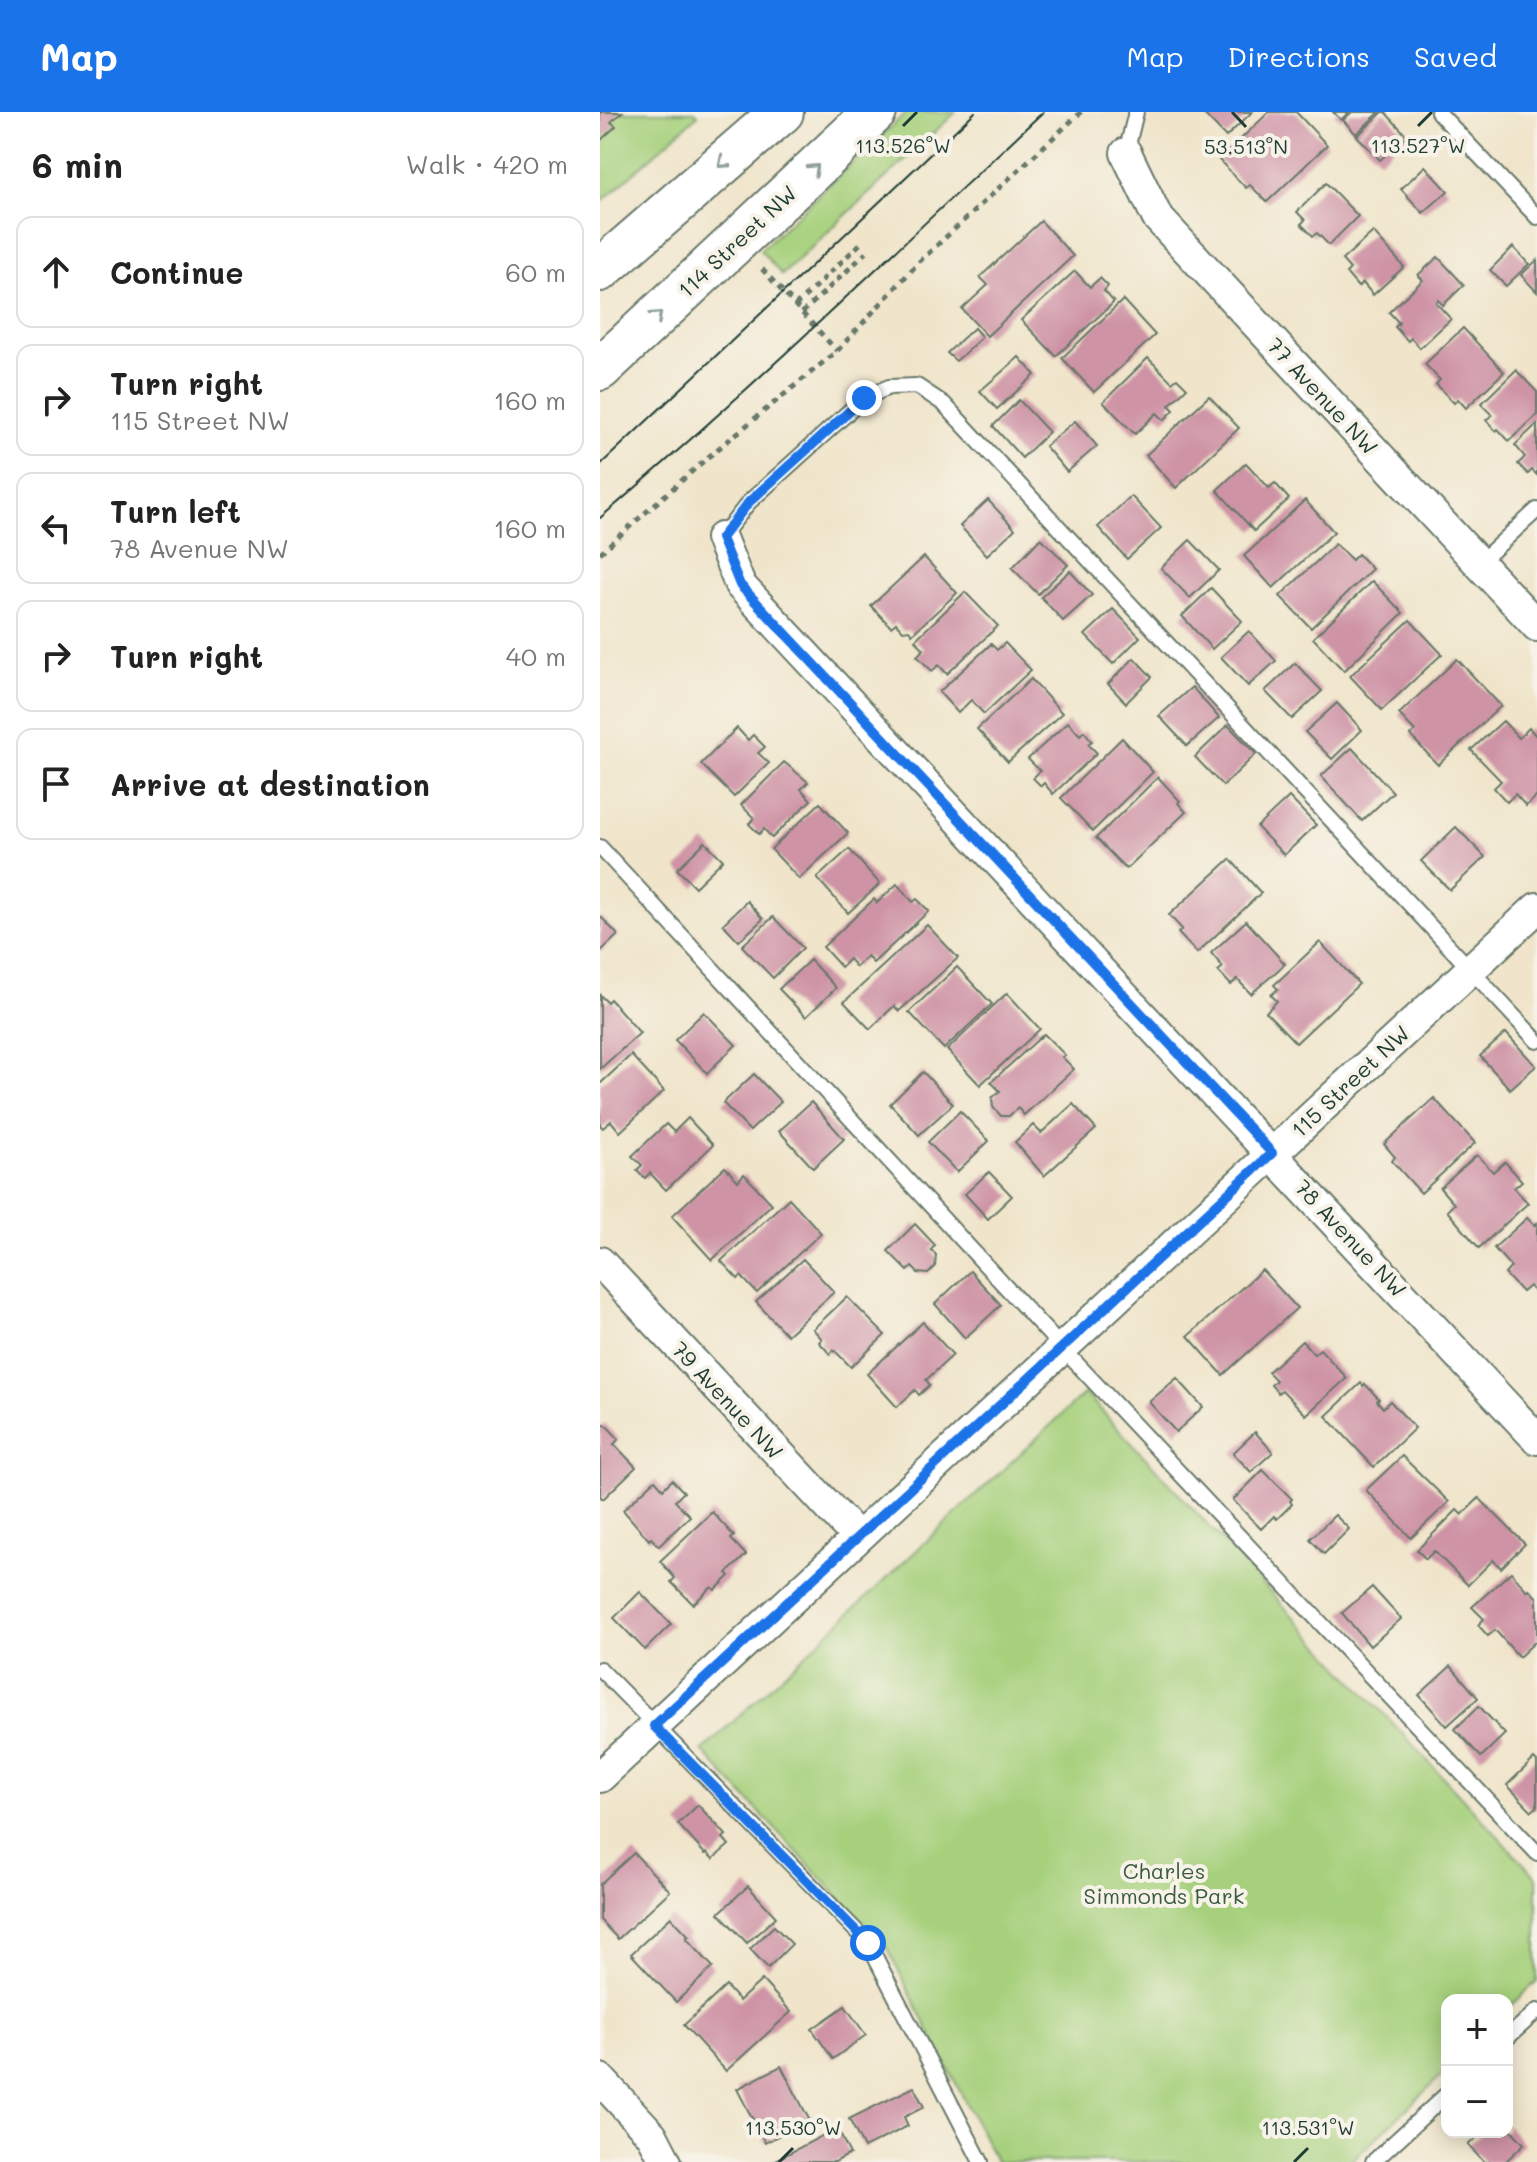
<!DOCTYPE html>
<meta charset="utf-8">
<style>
body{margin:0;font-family:Mali,sans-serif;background:#f6f6f6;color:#222}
.controls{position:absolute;right:24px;bottom:24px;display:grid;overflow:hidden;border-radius:16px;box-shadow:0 4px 20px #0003}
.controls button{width:72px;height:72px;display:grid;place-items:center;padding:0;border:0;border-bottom:2px solid #e0e0e0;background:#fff;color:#222;font:40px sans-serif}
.stop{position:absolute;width:24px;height:24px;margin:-18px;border:6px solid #1a73e8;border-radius:50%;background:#fff}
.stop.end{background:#1a73e8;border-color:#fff;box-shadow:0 2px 8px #0008}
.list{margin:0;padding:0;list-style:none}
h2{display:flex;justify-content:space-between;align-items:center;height:104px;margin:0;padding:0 32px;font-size:34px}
h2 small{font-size:26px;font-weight:400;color:#767676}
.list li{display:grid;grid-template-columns:52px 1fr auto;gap:24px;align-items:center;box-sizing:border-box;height:112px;margin:0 16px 16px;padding:0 16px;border:2px solid #e0e0e0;border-radius:16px}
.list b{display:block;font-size:30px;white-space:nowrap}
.list p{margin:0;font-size:26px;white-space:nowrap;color:#767676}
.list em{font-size:26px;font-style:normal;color:#767676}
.icon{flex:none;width:44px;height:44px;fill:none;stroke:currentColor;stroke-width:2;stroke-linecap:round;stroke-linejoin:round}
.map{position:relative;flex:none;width:937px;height:2050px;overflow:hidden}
header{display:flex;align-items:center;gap:48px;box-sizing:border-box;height:112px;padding:0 40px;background:#1a73e8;color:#fff}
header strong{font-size:38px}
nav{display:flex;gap:44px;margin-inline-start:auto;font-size:28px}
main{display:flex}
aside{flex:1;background:#fff}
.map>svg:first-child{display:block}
</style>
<header>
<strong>Map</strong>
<nav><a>Map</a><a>Directions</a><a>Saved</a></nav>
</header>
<main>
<aside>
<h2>6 min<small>Walk · 420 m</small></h2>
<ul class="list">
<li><svg class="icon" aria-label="ahead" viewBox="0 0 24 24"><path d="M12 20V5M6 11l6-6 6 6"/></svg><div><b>Continue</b></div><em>60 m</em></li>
<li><svg class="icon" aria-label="right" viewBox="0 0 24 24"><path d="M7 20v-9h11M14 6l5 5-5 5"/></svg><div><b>Turn right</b><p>115 Street NW</p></div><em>160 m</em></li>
<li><svg class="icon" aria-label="left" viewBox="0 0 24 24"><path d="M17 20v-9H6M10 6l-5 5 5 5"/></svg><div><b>Turn left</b><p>78 Avenue NW</p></div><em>160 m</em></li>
<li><svg class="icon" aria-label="right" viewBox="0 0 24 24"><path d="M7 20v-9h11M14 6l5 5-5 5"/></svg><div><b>Turn right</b></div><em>40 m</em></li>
<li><svg class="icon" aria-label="arrive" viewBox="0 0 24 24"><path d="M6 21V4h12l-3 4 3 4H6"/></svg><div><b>Arrive at destination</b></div></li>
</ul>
</aside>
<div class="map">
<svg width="937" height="2050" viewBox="0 0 937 2050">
<rect width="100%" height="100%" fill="#f7f3e8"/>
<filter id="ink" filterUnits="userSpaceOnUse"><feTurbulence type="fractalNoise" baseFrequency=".0125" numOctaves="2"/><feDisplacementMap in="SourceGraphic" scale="16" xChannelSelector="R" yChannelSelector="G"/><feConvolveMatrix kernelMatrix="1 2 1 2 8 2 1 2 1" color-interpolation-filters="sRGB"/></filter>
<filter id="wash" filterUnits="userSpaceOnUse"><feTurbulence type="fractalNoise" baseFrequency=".006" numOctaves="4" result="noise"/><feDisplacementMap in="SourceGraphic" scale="32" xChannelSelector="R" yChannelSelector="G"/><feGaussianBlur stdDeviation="1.8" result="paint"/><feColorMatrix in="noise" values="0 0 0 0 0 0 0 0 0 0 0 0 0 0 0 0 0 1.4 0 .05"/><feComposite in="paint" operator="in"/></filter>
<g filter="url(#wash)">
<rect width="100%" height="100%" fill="#f0e5cb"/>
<!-- green -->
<g fill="#a6d07b" stroke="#628658" stroke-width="2">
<polygon points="0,0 95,0 98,3 0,91"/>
<polygon points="307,0 356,0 182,163 160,138"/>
<polygon points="485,1281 937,1766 937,1869 907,1898 907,1888 847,1888 847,1958 751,2050 396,2050 287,1836 102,1639"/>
</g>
<g id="blocks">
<!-- building -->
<g fill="#ce93a5">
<polygon points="0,0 22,0 11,10 16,14 0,29"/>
<polygon points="602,0 652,0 626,25"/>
<polygon points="669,0 696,0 727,33 667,90 650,73 646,76 619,48"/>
<polygon points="733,0 749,0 741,8"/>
<polygon points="752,0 780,0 756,22 743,8"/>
<polygon points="783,0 785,0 807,24 780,48 757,24"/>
<polygon points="825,54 848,79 823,101 801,77"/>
<polygon points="726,71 758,104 729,133 717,121 713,124 701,112 705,108 697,100"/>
<polygon points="441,109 473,144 387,224 362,197 388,173 380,165"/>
<polygon points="773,120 804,155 773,183 763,171 758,175 746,161 750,157 742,148"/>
<polygon points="913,135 929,152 906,174 890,158"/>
<polygon points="838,145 864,173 843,193 838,188 836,191 851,207 820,236 811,226 808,229 795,215 799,211 789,200 823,168 818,163"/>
<polygon points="937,148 937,180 921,163"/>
<polygon points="475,159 490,175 500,166 508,174 504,179 514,190 456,244 421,208"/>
<polygon points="523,188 555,223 494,280 462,246"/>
<polygon points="374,216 382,225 356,249 347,241"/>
<polygon points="863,216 904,260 866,296 858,287 854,291 836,272 840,268 825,252"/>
<polygon points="419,245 435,263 397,297 380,279"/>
<polygon points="548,246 572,270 577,266 587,276 569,293 574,298 564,308 557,301 535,322 503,290"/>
<polygon points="916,258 937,280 937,303 909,329 898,317 896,319 886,308 892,303 881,292"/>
<polygon points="609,284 639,316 576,376 546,343"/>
<polygon points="419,288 449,320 422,346 393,314"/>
<polygon points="475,309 497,334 467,360 445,334"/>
<polygon points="937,312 937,363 932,358 928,362 918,352 925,345 915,333"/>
<polygon points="646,351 669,376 675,371 689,387 654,419 617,378"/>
<polygon points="531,384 561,416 527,447 498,415"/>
<polygon points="388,388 415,417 387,443 360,414"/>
<polygon points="705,388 734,420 673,476 644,444"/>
<polygon points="441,426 468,453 438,482 412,456"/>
<polygon points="590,428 619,458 590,486 561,456"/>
<polygon points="735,432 752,448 758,442 772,457 711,516 680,484"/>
<polygon points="324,445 357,481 312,522 309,518 303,519 296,511 291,515 271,494"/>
<polygon points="470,459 492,483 463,509 441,485"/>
<polygon points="772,469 803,501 744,559 713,526"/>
<polygon points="611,476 642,509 612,537 582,504"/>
<polygon points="365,480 398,514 347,562 339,553 332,559 317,544 324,537 315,528"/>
<polygon points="513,497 540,525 513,552 485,523"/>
<polygon points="810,508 842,542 782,598 750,564"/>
<polygon points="649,519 676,549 648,574 621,545"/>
<polygon points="405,531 431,558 384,602 371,588 358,601 339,580 391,532 397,538"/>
<polygon points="534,546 552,565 526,591 508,572"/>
<polygon points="857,547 901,594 838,653 810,623 815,619 799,602"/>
<polygon points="695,551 722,579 692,607 665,579"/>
<polygon points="431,567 462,601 408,650 377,617"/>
<polygon points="592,575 619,606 587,634 559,604"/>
<polygon points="737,591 762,618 732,647 705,620"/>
<polygon points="903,609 919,626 929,616 937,625 937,684 926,694 915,682 907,690 894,676 901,669 871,638"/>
<polygon points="468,610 480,623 484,619 492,629 488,632 497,641 453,682 444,671 441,674 433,666 440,659 428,647"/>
<polygon points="628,613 656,642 623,674 595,645"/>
<polygon points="137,616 148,628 153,623 165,635 158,641 169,651 134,685 101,652"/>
<polygon points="522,626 553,660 493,719 461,686"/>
<polygon points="752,636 793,680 762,709 721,664"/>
<polygon points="184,650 208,670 201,677 211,688 172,726 164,717 159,722 149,712 154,706 141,693"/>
<polygon points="558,665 580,689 578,691 586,700 526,757 496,726"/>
<polygon points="689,685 716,713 684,743 657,715"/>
<polygon points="220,691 248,721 199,767 171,737"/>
<polygon points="856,715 885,745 850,778 821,749"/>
<polygon points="105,730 123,748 95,775 77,757"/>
<polygon points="249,737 280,772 248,801 217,766"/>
<polygon points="630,747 661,781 597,841 578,821 582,817 569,803"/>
<polygon points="297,772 313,790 317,787 329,799 273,851 267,844 256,855 249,847 241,855 223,835 274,787 277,791"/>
<polygon points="147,789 163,807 139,829 123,812"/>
<polygon points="0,804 18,823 0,840"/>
<polygon points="173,805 203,836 173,866 142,834"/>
<polygon points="646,809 685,852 651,882 637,867 631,873 618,859 623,855 611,841"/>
<polygon points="327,813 358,846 299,899 294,894 270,917 244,890"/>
<polygon points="720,830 759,872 696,931 666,900 677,889 671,883 678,877 674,873"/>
<polygon points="210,848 236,876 206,905 179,877"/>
<polygon points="357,855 392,892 344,937 309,900"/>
<polygon points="407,881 440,917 380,973 347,938"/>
<polygon points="0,883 7,890 10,887 40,921 0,957"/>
<polygon points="104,900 136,933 107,961 75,928"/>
<polygon points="906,921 936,954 910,977 880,944"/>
<polygon points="444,922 465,943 462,945 474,957 424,1003 418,996 409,1004 401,1004 393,995 392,986 400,979 391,970"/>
<polygon points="31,943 64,979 20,1020 11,1009 3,1016 0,1013 0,972"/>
<polygon points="323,960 353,992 319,1023 290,992"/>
<polygon points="154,962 181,990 150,1019 123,991"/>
<polygon points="834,986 875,1031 821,1081 792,1049 795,1045 784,1032"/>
<polygon points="211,990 244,1027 213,1056 179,1019"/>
<polygon points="473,992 496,1017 444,1064 415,1030 433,1013 441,1021"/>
<polygon points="360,999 389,1029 357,1060 328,1030"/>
<polygon points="88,1006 113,1033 66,1078 50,1061 45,1066 37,1058 42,1053 32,1044 66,1012 74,1020"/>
<polygon points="877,1043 893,1060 905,1050 922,1069 914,1076 928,1091 879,1136 847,1099 854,1092 840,1076"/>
<polygon points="125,1055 138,1069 144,1062 172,1092 112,1148 72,1104"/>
<polygon points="389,1060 412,1084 388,1107 365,1082"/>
<polygon points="189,1086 221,1121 157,1181 141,1164 138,1167 121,1149"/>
<polygon points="927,1106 934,1113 937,1111 937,1182 929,1174 922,1180 905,1162 911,1155 894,1136"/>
<polygon points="315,1112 335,1133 331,1138 336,1143 335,1155 328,1162 318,1161 312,1155 308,1159 288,1139"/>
<polygon points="203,1147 234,1180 187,1223 156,1190"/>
<polygon points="662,1158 697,1196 623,1263 588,1224"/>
<polygon points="370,1159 401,1193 365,1226 335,1192"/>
<polygon points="247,1185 285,1223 251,1255 234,1238 230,1242 219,1230 222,1227 213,1217"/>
<polygon points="323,1210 353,1243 326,1268 330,1273 319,1283 315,1278 297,1295 267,1262"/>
<polygon points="702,1229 714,1242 720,1237 747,1266 706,1303 682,1278 678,1281 671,1273 676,1268 668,1260"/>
<polygon points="577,1266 603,1295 576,1320 549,1290"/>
<polygon points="761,1271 763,1274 765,1272 779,1287 777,1289 783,1296 790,1289 815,1316 774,1355 726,1304"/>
<polygon points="5,1312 19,1327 14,1332 36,1355 3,1387 0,1384 0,1317"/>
<polygon points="655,1320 673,1340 651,1360 633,1341"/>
<polygon points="802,1344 849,1390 811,1426 766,1378"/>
<polygon points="663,1358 692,1387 690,1389 692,1392 677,1407 674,1404 661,1417 633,1388"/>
<polygon points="55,1368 63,1377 72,1368 84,1380 75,1389 90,1404 59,1434 51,1426 49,1428 23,1398"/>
<polygon points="879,1386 925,1432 901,1456 893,1448 868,1473 834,1439 826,1447 817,1438 857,1398 862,1403"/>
<polygon points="112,1400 134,1424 131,1427 146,1443 127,1461 130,1464 115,1478 112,1475 93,1492 71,1470 75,1466 60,1449"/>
<polygon points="735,1403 749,1417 724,1442 710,1427"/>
<polygon points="911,1460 927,1479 929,1477 937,1486 937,1528 919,1545 895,1518 888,1524 878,1513 884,1507 872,1495"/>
<polygon points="772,1475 801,1507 770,1534 742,1501"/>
<polygon points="40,1480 71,1512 45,1538 14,1506"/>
<polygon points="851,1554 878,1586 847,1614 819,1583"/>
<polygon points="879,1594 905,1622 881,1645 855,1617"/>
<polygon points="934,1647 937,1650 937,1695 932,1699 907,1673"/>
<polygon points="98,1693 126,1723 123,1726 129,1733 113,1747 107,1741 105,1742 78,1712"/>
<polygon points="34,1741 70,1779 18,1827 0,1808 0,1772"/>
<polygon points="148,1774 176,1805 147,1831 119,1801"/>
<polygon points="71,1805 89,1824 86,1826 113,1855 76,1890 31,1842"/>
<polygon points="174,1814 192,1832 168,1856 150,1837"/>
<polygon points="162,1868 191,1900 126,1959 84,1913 126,1874 139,1889"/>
<polygon points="245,1894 266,1923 233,1947 212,1917"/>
<polygon points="181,1954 209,2007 165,2031 137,1977"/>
<polygon points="314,1975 324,1995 304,2005 308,2014 264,2036 249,2007"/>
<polygon points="907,2013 924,2032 905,2050 884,2050 868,2033 883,2020 907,2020"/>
<polygon points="237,2016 250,2042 235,2050 177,2050 176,2048"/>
</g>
</g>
</g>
<g filter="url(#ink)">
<use href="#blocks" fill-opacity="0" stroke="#687869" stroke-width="2"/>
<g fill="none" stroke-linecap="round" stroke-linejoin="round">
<!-- service casing -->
<g stroke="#687869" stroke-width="18">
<g id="service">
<polyline points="838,0 937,105"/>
<polyline points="526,41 536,0"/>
<polyline points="121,426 149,390 264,286 289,275 317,274 344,292 937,929"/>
<polyline points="878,452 937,398"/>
<polyline points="0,735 463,1237 937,1741"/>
<polyline points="0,1557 268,1831 381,2050"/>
<polyline points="907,1926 937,1899"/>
<polyline points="773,2050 847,1982"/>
</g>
</g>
<!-- minor casing -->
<g stroke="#687869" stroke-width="34">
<g id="minor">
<polyline points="526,41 557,105 937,514"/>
<polyline points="121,426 140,473 937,1327"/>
<polyline points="0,1150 257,1425"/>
<polyline points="0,1665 937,796"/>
<polyline points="0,1967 52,2023 66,2050"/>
</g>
</g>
<!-- secondary casing -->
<g stroke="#687869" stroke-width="46">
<g id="secondary">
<polyline points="0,158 182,0"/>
<polyline points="0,257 275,0"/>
</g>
</g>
<!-- path -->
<g stroke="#687869" stroke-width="5" stroke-dasharray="6 6" stroke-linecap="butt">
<polyline points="162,157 237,239"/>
<polyline points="195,194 260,132"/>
<polyline points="202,201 267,140"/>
<polyline points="0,441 107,346 237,239 320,149 481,0"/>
</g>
<!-- service -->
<use href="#service" stroke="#fff" stroke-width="14"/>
<!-- minor -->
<use href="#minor" stroke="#fff" stroke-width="30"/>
<!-- secondary -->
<use href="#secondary" stroke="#fff" stroke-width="42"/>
<!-- tram -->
<g stroke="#1f3d34" stroke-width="2">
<polyline points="0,353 375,0"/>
<path d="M0 406C153 276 297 137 443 0"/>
</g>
</g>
<!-- one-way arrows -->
<defs><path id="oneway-chevron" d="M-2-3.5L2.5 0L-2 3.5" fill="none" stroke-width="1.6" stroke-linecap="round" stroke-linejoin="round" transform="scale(2)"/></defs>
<g stroke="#8f9e9a">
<use href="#oneway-chevron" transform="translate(123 51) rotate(139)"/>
<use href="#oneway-chevron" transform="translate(214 57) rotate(-43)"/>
<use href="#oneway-chevron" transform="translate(57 204) rotate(-43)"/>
</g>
</g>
<g fill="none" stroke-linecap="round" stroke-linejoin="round" filter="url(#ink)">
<!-- route -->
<polyline stroke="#1a73e8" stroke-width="10" points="264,286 149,390 121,426 140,473 672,1041 54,1614 268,1831"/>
</g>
<!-- ticks -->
<path fill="none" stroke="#1f3d34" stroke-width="3" d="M632 0 646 15M303 14 317 0M818 14 832 0M179 2050 193 2036M694 2050 708 2036"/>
<g text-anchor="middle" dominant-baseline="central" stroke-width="8" stroke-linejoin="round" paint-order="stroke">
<!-- street labels -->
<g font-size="22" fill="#1f3d34" stroke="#f7f3e8">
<text transform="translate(137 129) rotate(-43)">114 Street NW</text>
<text transform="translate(723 284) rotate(47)">77 Avenue NW</text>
<text transform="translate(750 969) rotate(-43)">115 Street NW</text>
<text transform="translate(751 1126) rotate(47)">78 Avenue NW</text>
<text transform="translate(128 1288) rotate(47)">79 Avenue NW</text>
</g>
<!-- park labels -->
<g font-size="22" fill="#3a5a42" stroke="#f7f3e8">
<text x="564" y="1758">Charles<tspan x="564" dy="25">Simmonds Park</tspan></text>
</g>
</g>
<g font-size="20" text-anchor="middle" fill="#1f3d34" stroke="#f7f3e8" stroke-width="8" stroke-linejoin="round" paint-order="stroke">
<text x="303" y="41">113.526°W</text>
<text x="818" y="41">113.527°W</text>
<text x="646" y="42">53.513°N</text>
<text x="193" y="2023">113.530°W</text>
<text x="708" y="2023">113.531°W</text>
</g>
</svg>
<div class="controls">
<button>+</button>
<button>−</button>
</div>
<div class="stop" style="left:268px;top:1831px"></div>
<div class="stop end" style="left:264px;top:286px"></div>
</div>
</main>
